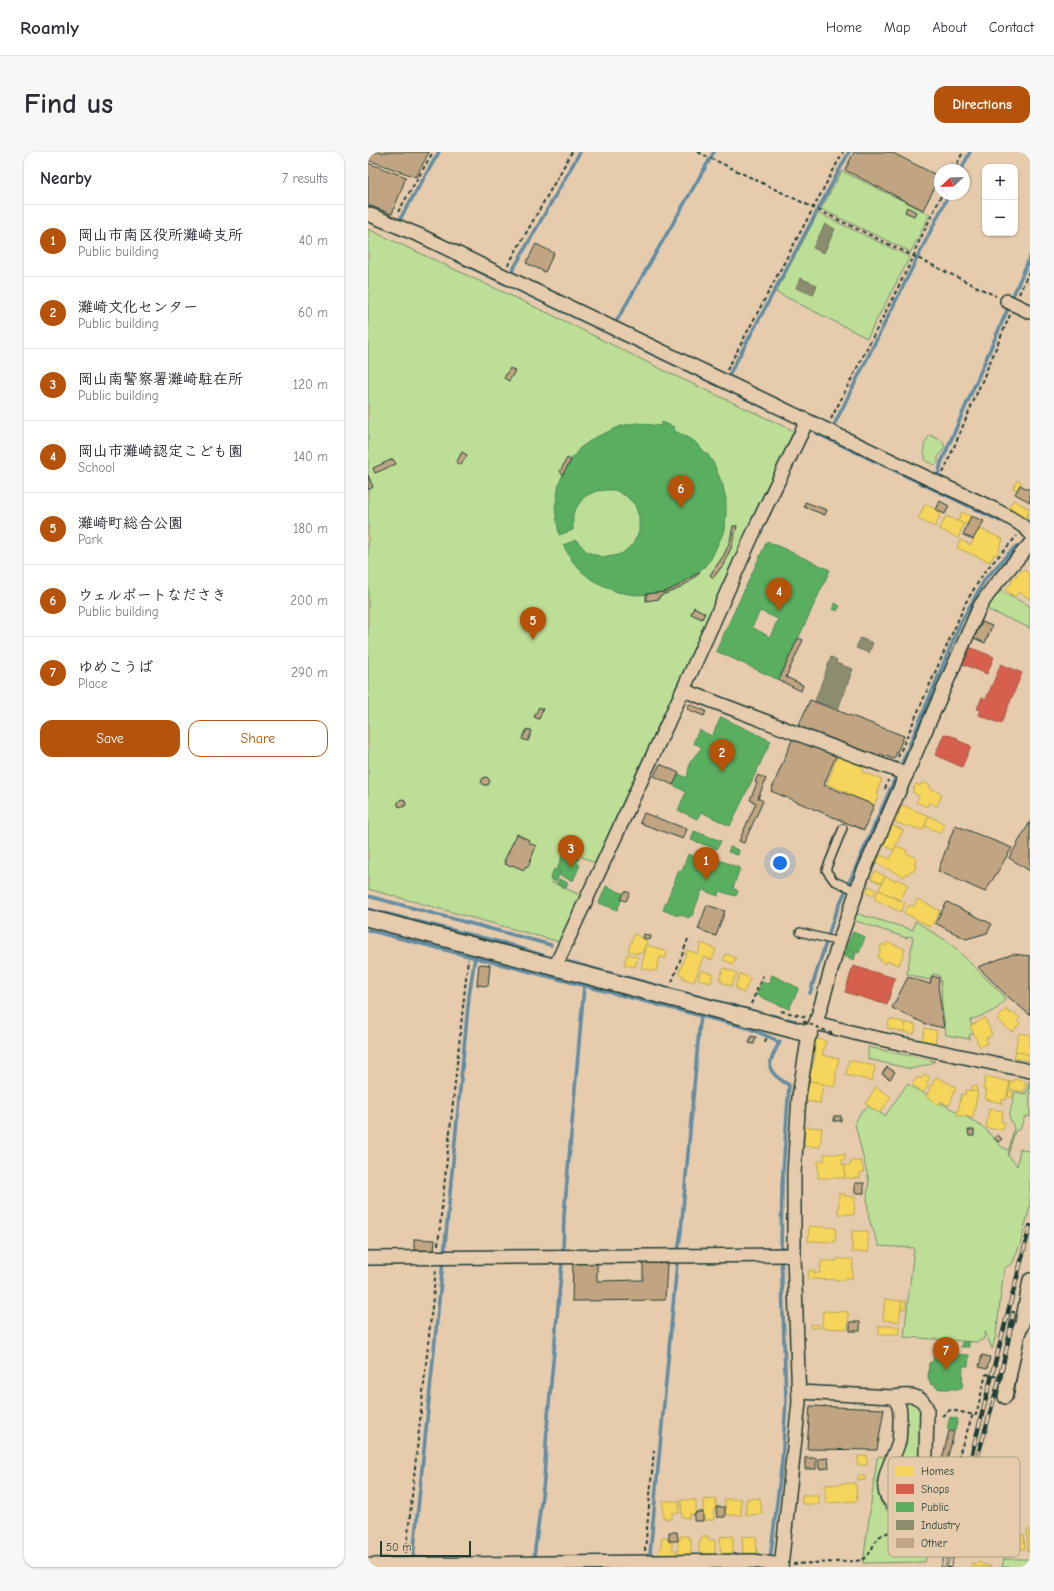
<!DOCTYPE html>
<meta charset="utf-8">
<style>
body{margin:0;font-family:"Comic Neue","Klee One",sans-serif;background:#f7f7f7;color:#2b2b33}
.controls{position:absolute;right:12px;top:12px;display:grid;overflow:hidden;border-radius:8px;box-shadow:0 1px 3px #0004}
.controls button{width:36px;height:36px;display:grid;place-items:center;padding:0;border:0;border-bottom:1px solid #e1e1e2;background:#fff;color:#2b2b33;font:20px sans-serif}
.compass{position:absolute;left:566px;top:12px;width:36px;height:36px;border-radius:50%;background:#fff;box-shadow:0 1px 3px #0004;rotate:247deg}
.scale{position:absolute;left:12px;bottom:10px;width:91px;box-sizing:border-box;padding-left:4px;border:2px solid #1f3d34;border-top:0;font-size:11px;line-height:14px;white-space:nowrap;color:#1f3d34;-webkit-text-stroke:3px #e6cbad;paint-order:stroke}
.you{position:absolute;left:412px;top:711px;width:14px;height:14px;margin:-10px;border:3px solid #fff;border-radius:50%;background:#1a73e8;box-shadow:0 0 0 6px #1a73e833}
.badge{display:grid;place-items:center;width:26px;height:26px;border-radius:50%;background:#b45309;color:#fff;font-size:13px;font-weight:700}
.pin{position:absolute;translate:-50% -33px;filter:drop-shadow(0 1px 2px #0008)}
.pin::after{content:'';position:absolute;top:21px;width:14px;height:12px;background:inherit;clip-path:polygon(0 0,100% 0,50% 100%)}
.list{margin:0;padding:0;list-style:none}
h2{display:flex;justify-content:space-between;align-items:center;height:52px;margin:0;padding:0 16px;font-size:17px}
h2 small{font-size:13px;font-weight:400;color:#7c7c81}
.list li{display:grid;grid-template-columns:26px 1fr auto;gap:12px;align-items:center;box-sizing:border-box;height:72px;padding:0 16px;border-top:1px solid #e1e1e2}
.list b{display:block;font-size:15px;white-space:nowrap}
.list p{margin:0;font-size:13px;white-space:nowrap;color:#7c7c81}
.list em{font-size:13px;font-style:normal;color:#7c7c81}
.actions{display:flex;gap:8px;padding:12px 16px}
.actions a{flex:1;padding:9px 0;border:1px solid #b45309;border-radius:12px;text-align:center;font-size:14px;color:#b45309}
.actions .main{background:#b45309;color:#fff}
.map{position:relative;flex:none;width:662px;height:1415px;overflow:hidden;border-radius:12px}
header{display:flex;align-items:center;gap:24px;box-sizing:border-box;height:56px;padding:0 20px;background:#fff;border-bottom:1px solid #e1e1e2}
header strong{font-size:19px}
nav{display:flex;gap:22px;margin-inline-start:auto;font-size:14px}
.intro{display:flex;align-items:center;justify-content:space-between;box-sizing:border-box;height:96px;padding:0 24px}
h1{margin:0;font-size:28px}
.button{padding:10px 18px;border-radius:12px;background:#b45309;color:#fff;font-size:14px;font-weight:700}
main{display:flex;gap:24px;padding:0 24px}
aside{flex:1;background:#fff;border-radius:12px;box-shadow:0 1px 3px #0004}
.map>svg:first-child{display:block}
</style>
<header>
<strong>Roamly</strong>
<nav><a>Home</a><a>Map</a><a>About</a><a>Contact</a></nav>
</header>
<div class="intro"><h1>Find us</h1><a class="button">Directions</a></div>
<main>
<aside>
<h2>Nearby<small>7 results</small></h2>
<ul class="list">
<li><span class="badge">1</span><div><b>岡山市南区役所灘崎支所</b><p>Public building</p></div><em>40 m</em></li>
<li><span class="badge">2</span><div><b>灘崎文化センター</b><p>Public building</p></div><em>60 m</em></li>
<li><span class="badge">3</span><div><b>岡山南警察署灘崎駐在所</b><p>Public building</p></div><em>120 m</em></li>
<li><span class="badge">4</span><div><b>岡山市灘崎認定こども園</b><p>School</p></div><em>140 m</em></li>
<li><span class="badge">5</span><div><b>灘崎町総合公園</b><p>Park</p></div><em>180 m</em></li>
<li><span class="badge">6</span><div><b>ウェルポートなださき</b><p>Public building</p></div><em>200 m</em></li>
<li><span class="badge">7</span><div><b>ゆめこうば</b><p>Place</p></div><em>290 m</em></li>
</ul>
<div class="actions"><a class="main">Save</a><a>Share</a></div>
</aside>
<div class="map">
<svg width="662" height="1415" viewBox="0 0 662 1415">
<rect width="100%" height="100%" fill="#e6cbad"/>
<filter id="ink" filterUnits="userSpaceOnUse"><feTurbulence type="fractalNoise" baseFrequency=".025" numOctaves="2"/><feDisplacementMap in="SourceGraphic" scale="8" xChannelSelector="R" yChannelSelector="G"/><feConvolveMatrix kernelMatrix="1 2 1 2 8 2 1 2 1" color-interpolation-filters="sRGB"/></filter>
<g filter="url(#ink)">
<!-- green -->
<g fill="#bdde97" stroke="#6e8e66">
<polygon points="474,19 562,62 543,100 453,57"/>
<polygon points="450,61 542,105 499,186 408,140"/>
<polygon points="0,77 182,162 299,220 426,279 227,711 198,697 183,730 212,743 192,790 0,737"/>
<path d="M562 283 574 289 577 295 570 305V311L566 313 558 309C555 297 554 293 562 283Z"/>
<polygon points="632,439 662,454 662,476 618,457"/>
<path d="M487 761 545 778 547 769 582 791 635 843 637 848C629 860 615 863 602 868L606 881 601 883 602 887 578 883 574 854 573 831 571 823 565 822 561 828 539 822 545 785 540 784 539 786 485 768Z"/>
<polygon points="500,895 567,909 562,912 543,917 500,907"/>
<polygon points="661,929 662,965 657,964 652,977 647,979 640,1003 649,1014 652,997 662,999 662,1054 652,1093 644,1112 636,1116 628,1183 624,1197 617,1179 616,1187 609,1190 536,1185 546,1096 511,1094 501,1067 499,1046 501,1029 487,972 492,961 500,954 517,964 539,932 607,970 617,977 635,996 641,998 646,976 641,964 647,940 658,942"/>
<path d="M534 1248H545L553 1256 551 1342C539 1355 528 1347 522 1333L538 1256 537 1251Z"/>
<path d="M512 1304 518 1305C515 1314 510 1325 510 1335 509 1365 544 1378 561 1353L570 1355 557 1410 495 1411 509 1306Z"/>
<polygon points="636,1407 662,1407 660,1415 634,1415"/>
</g>
<!-- homes -->
<g fill="#f6d55c" stroke="#b6a750">
<polygon points="649,328 653,330 649,338 645,336"/>
<polygon points="645,348 662,357 657,368 639,359"/>
<polygon points="557,352 573,360 567,375 550,367"/>
<polygon points="594,360 603,364 599,373 590,369"/>
<polygon points="578,364 596,372 590,386 572,377"/>
<polygon points="612,377 635,387 629,403 626,402 622,410 589,396 592,388 603,393 609,378 611,379"/>
<polygon points="656,417 662,423 662,447 651,440 647,445 637,438 645,429 643,428"/>
<polygon points="470,602 497,612 494,620 514,627 510,637 511,637 509,642 511,642 506,653 481,643 482,642 459,632"/>
<polygon points="554,630 562,633 561,636 574,642 569,654 561,650 559,655 548,650 551,644 544,640 548,632 552,634"/>
<polygon points="534,653 561,664 555,678 549,676 549,677 540,673 539,675 527,670"/>
<polygon points="561,664 577,672 573,681 557,674"/>
<polygon points="524,673 535,678 526,698 514,693"/>
<polygon points="528,694 539,698 538,701 549,706 546,712 548,713 546,719 543,718 540,723 538,721 536,725 508,711 512,703 522,707"/>
<polygon points="507,719 517,724 513,731 503,727"/>
<polygon points="517,724 527,729 529,727 540,733 532,748 511,738"/>
<polygon points="501,734 508,738 505,744 498,741"/>
<polygon points="511,738 537,751 533,760 506,747"/>
<polygon points="550,747 572,759 563,775 536,761 541,753 545,755"/>
<polygon points="266,782 279,789 274,801 270,800 270,802 260,799"/>
<polygon points="519,790 537,797 531,813 519,809 518,812 512,809 513,807 510,806 514,792 517,794"/>
<polygon points="333,791 348,797 344,808 335,805 326,830 315,826 316,824 311,822 319,798 330,802"/>
<polygon points="279,793 299,799 298,806 292,805 288,819 285,818 285,819 273,816"/>
<polygon points="259,802 270,805 267,815 256,813"/>
<polygon points="358,802 368,806 365,812 355,808"/>
<polygon points="356,816 369,821 363,834 353,830 354,828 351,827"/>
<polygon points="333,818 345,822 343,831 330,827"/>
<polygon points="372,822 382,826 376,841 368,837 369,835 367,834"/>
<polygon points="638,857 643,862 645,860 652,866 649,869 652,872 644,880 629,867"/>
<polygon points="617,866 624,883 618,886 620,891 612,895 602,874"/>
<polygon points="522,867 538,871 536,880 519,876"/>
<polygon points="538,871 548,873 546,882 536,880"/>
<polygon points="557,876 569,879 567,892 554,889"/>
<polygon points="651,881 662,883 662,903 647,899"/>
<polygon points="447,886 458,889 454,903 471,907 467,924 469,924 466,935 439,928 442,916 444,917 448,902 443,900"/>
<polygon points="648,899 662,903 662,909 646,906"/>
<polygon points="481,908 507,914 504,929 478,923"/>
<polygon points="557,922 562,926 558,931 561,933 554,941 544,932 550,925 553,927"/>
<polygon points="618,924 642,930 638,948 634,947 634,951 617,947 619,938 615,937"/>
<polygon points="568,925 588,935 581,954 573,949 571,953 558,944"/>
<polygon points="647,927 658,930 656,940 642,937 643,929 646,930"/>
<polygon points="439,928 455,932 452,951 436,949"/>
<polygon points="604,934 609,935 608,940 603,939"/>
<polygon points="508,935 523,945 512,961 497,952"/>
<polygon points="598,938 610,940 605,966 589,963 594,942 597,943"/>
<polygon points="641,938 645,940 644,946 640,945"/>
<polygon points="621,957 635,959 633,970 637,970 635,978 618,976"/>
<polygon points="437,975 454,976 452,995 436,994"/>
<polygon points="456,1002 477,1002 477,1008 474,1008 474,1013 477,1013 477,1026 450,1026 450,1009 456,1009"/>
<polygon points="483,1009 493,1009 496,1020 492,1021 492,1026 477,1026 477,1013 483,1013"/>
<polygon points="471,1042 477,1042 477,1044 487,1045 486,1063 470,1062"/>
<polygon points="441,1074 468,1076 467,1090 440,1089"/>
<rect x="484" y="1079" width="16" height="21"/>
<polygon points="469,1107 485,1107 484,1126 478,1126 478,1128 440,1127 441,1118 446,1118 446,1121 452,1121 453,1109 469,1109"/>
<polygon points="517,1147 534,1149 531,1170 515,1168"/>
<polygon points="534,1149 538,1149 537,1157 533,1157"/>
<polygon points="455,1159 480,1160 480,1177 454,1176"/>
<polygon points="443,1172 451,1173 451,1176 443,1176"/>
<rect x="511" y="1174" width="20" height="8"/>
<rect x="490" y="1304" width="9" height="9"/>
<rect x="490" y="1324" width="7" height="4"/>
<polygon points="486,1331 486,1333 488,1332 489,1349 458,1351 457,1333"/>
<rect x="434" y="1343" width="17" height="9"/>
<polygon points="392,1346 394,1362 378,1363 378,1347"/>
<polygon points="348,1347 348,1357 346,1357 346,1368 335,1368 335,1348"/>
<rect x="357" y="1347" width="16" height="16"/>
<polygon points="313,1348 328,1348 328,1362 322,1362 322,1366 314,1365"/>
<polygon points="295,1349 311,1349 311,1361 304,1361 304,1367 297,1367 297,1365 295,1365"/>
<polygon points="652,1377 653,1385 651,1385 651,1388 638,1388 638,1378"/>
<polygon points="659,1378 662,1378 662,1400 660,1400"/>
<polygon points="653,1383 656,1383 657,1397 653,1397"/>
<polygon points="312,1384 320,1384 320,1387 323,1387 323,1405 310,1405 310,1388 312,1388"/>
<polygon points="334,1384 340,1384 340,1388 347,1388 347,1404 331,1405 331,1388 334,1388"/>
<polygon points="365,1384 365,1404 353,1404 352,1385"/>
<polygon points="388,1384 389,1403 375,1403 374,1385"/>
<polygon points="294,1385 300,1385 300,1390 304,1390 304,1398 308,1398 308,1404 291,1405 291,1396 293,1396"/>
<polygon points="644,1388 652,1388 653,1396 644,1396"/>
<polygon points="609,1410 624,1415 603,1415 604,1411 608,1412"/>
</g>
<!-- shops -->
<g fill="#d6604d" stroke="#9f5646">
<polygon points="601,495 626,505 619,522 595,512"/>
<polygon points="633,512 654,521 633,572 611,563 613,558 609,557 614,545 618,547"/>
<polygon points="576,582 590,586 589,588 603,594 594,615 567,603"/>
<polygon points="485,814 527,826 519,853 477,840"/>
</g>
<!-- public -->
<g fill="#5aae61" stroke="#488c54" fill-rule="evenodd">
<polygon points="294,270 306,275 305,278 326,289 340,303 346,312 355,334 358,347 358,363 356,379 343,407 336,415 318,430 297,440 283,442 267,443 249,440 224,428 213,419 205,410 195,393 208,388 219,400 234,405 246,404 255,401 265,392 271,380 271,365 267,353 258,344 247,338 238,338 228,339 216,345 210,353 205,362 205,378 191,383 187,356 191,332 195,322 205,305 212,296 226,286 253,274 268,271 293,274"/>
<path d="M399 389 462 418 411 528 348 499ZM392 459 410 467 402 485 384 475Z"/>
<polygon points="467,451 472,454 469,459 465,457"/>
<polygon points="353,565 403,589 362,674 333,660 329,667 310,658 318,640 305,633 311,622 319,626 322,610 334,595 325,591 331,578 344,584"/>
<polygon points="326,679 353,689 349,697 323,688"/>
<polygon points="362,695 371,698 370,703 360,700"/>
<polygon points="196,699 211,705 209,711 212,713 205,729 191,723 192,720 189,718"/>
<polygon points="320,702 342,710 343,705 372,716 365,736 370,739 368,744 351,739 350,744 334,738 324,764 322,763 321,766 311,762 310,764 295,758 311,718 314,719"/>
<polygon points="186,717 192,720 188,730 182,727"/>
<polygon points="191,727 200,731 198,736 189,732"/>
<polygon points="238,734 256,742 249,758 231,751"/>
<polygon points="485,780 497,785 491,801 478,796"/>
<polygon points="478,797 488,801 486,808 476,804"/>
<polygon points="404,823 431,836 421,857 388,843 394,830 400,832"/>
<polygon points="594,1190 601,1190 601,1195 593,1195"/>
<polygon points="571,1201 601,1203 600,1214 595,1214 594,1237 573,1237 569,1236 565,1232 563,1233 560,1225 561,1211 565,1209 566,1203"/>
<polygon points="582,1265 590,1267 587,1279 579,1277"/>
</g>
<!-- industry -->
<g fill="#8c8c6e" stroke="#6b745d">
<polygon points="457,72 467,77 456,101 445,96"/>
<polygon points="432,126 449,133 445,143 428,136"/>
<polygon points="492,486 505,491 501,501 488,496"/>
<polygon points="463,505 469,508 468,511 485,517 470,557 447,549"/>
</g>
<g fill="none" stroke-linecap="round" stroke-linejoin="round">
<!-- stream -->
<g stroke="#638ca2" stroke-width="3.5">
<polyline points="593,18 602,0"/>
<polyline points="32,67 71,0"/>
<polyline points="87,108 423,268"/>
<polyline points="143,121 212,0"/>
<polyline points="643,148 662,105"/>
<polyline points="248,170 346,0"/>
<polyline points="360,225 481,0"/>
<polyline points="466,273 581,42"/>
<polyline points="448,281 632,369"/>
<polyline points="570,324 573,311 641,154"/>
<polyline points="532,616 593,470 617,427 648,394"/>
<polyline points="0,744 183,793"/>
<polyline points="0,757 136,791 180,805"/>
<polyline points="0,778 380,876 406,887 411,892"/>
<polyline points="201,810 389,860"/>
<polyline points="442,841 466,765 529,622"/>
<polyline points="403,863 410,865"/>
<polyline points="419,867 428,869"/>
<polyline points="76,1103 101,844 107,805"/>
<polyline points="282,1402 310,1100 313,1079 331,879 333,864"/>
<polyline points="166,1405 176,1328 179,1275 195,1100 196,1063 216,834"/>
<polyline points="45,1406 75,1109"/>
<path d="M402 1408 414 1309 418 1249 413 1099 414 1034 421 933C395 918 400 913 412 889"/>
</g>
</g>
<!-- building -->
<g fill="#c1a582" stroke="#1f3d34">
<polygon points="0,0 61,0 48,25 0,8"/>
<polygon points="486,0 523,0 572,25 555,58 477,18"/>
<polygon points="0,11 38,25 24,62 0,53"/>
<polygon points="539,55 548,60 546,64 537,60"/>
<polygon points="168,92 186,101 177,120 158,111"/>
<polygon points="142,216 147,219 141,229 136,226"/>
<polygon points="94,300 99,303 93,313 88,311"/>
<polygon points="199,306 203,308 195,322 192,320"/>
<polygon points="25,307 28,312 7,321 5,316"/>
<polygon points="0,323 5,335 0,338"/>
<polygon points="652,333 662,338 662,350 647,342"/>
<polygon points="572,349 581,354 577,362 568,358"/>
<polygon points="437,350 459,358 457,363 436,355"/>
<polygon points="603,364 616,369 605,387 595,383"/>
<polygon points="365,374 369,374 363,396 355,413 345,426 342,423 356,403 362,389"/>
<polygon points="331,420 332,421 321,430 308,438 291,444 291,447 278,449 278,442 297,440 310,434"/>
<polygon points="326,455 337,461 334,467 323,462"/>
<polygon points="614,470 624,474 617,491 606,486"/>
<polygon points="430,486 435,488 418,525 435,533 433,539 411,528"/>
<polygon points="442,548 536,584 526,607 512,602 510,608 429,577"/>
<polygon points="321,552 338,559 336,564 319,557"/>
<polygon points="171,555 175,557 171,567 166,565"/>
<polygon points="159,577 164,579 160,589 154,587"/>
<polygon points="426,583 469,601 456,633 506,653 496,678 403,639"/>
<polygon points="292,612 311,621 305,633 286,624"/>
<polygon points="390,623 398,627 390,646 395,649 376,691 371,689 388,651 382,648 389,631 387,630"/>
<polygon points="119,625 122,629 120,633 116,633 113,630 115,626"/>
<polygon points="33,647 37,648 38,653 35,655 30,654 30,650"/>
<polygon points="276,661 319,677 315,687 272,671"/>
<polygon points="662,670 662,719 641,706"/>
<polygon points="587,673 644,696 617,740 570,719"/>
<polygon points="149,682 161,688 160,690 168,694 160,715 158,714 156,718 144,713 143,715 137,712 138,710 136,709"/>
<polygon points="257,739 262,741 258,749 253,747"/>
<polygon points="579,750 624,772 619,781 598,787 567,771"/>
<polygon points="339,753 357,759 348,784 330,777"/>
<polygon points="276,782 283,784 282,788 275,786"/>
<polygon points="645,802 662,804 662,863 638,843 610,815"/>
<polygon points="111,812 122,813 120,834 109,833"/>
<polygon points="564,824 571,826 570,834 576,876 558,872 524,856 540,825 562,832"/>
<polygon points="383,884 388,885 386,892 381,891"/>
<polygon points="519,915 527,920 522,927 514,922"/>
<rect x="466" y="964" width="7" height="5"/>
<polygon points="600,978 606,978 606,984 601,984"/>
<polygon points="630,983 634,987 630,990 626,986"/>
<rect x="487" y="1031" width="9" height="10"/>
<polygon points="46,1087 67,1088 66,1099 46,1098"/>
<polygon points="205,1109 229,1110 229,1129 275,1128 275,1110 299,1111 297,1148 204,1149"/>
<rect x="482" y="1170" width="10" height="9"/>
<polygon points="655,1188 645,1248 641,1247"/>
<polygon points="614,1203 622,1205 619,1217 611,1215"/>
<polygon points="442,1254 516,1257 509,1298 439,1297"/>
<polygon points="581,1279 586,1280 574,1329 569,1328"/>
<polygon points="593,1304 596,1305 593,1315 590,1314"/>
<rect x="437" y="1306" width="11" height="11"/>
<polygon points="460,1306 461,1316 451,1317 450,1307"/>
<polygon points="348,1355 357,1355 357,1365 349,1365"/>
<polygon points="328,1360 335,1360 335,1369 326,1369 326,1362 328,1362"/>
<polygon points="301,1380 309,1380 310,1389 301,1389"/>
</g>
<g fill="none" stroke-linecap="round" stroke-linejoin="round">
<!-- service casing -->
<g stroke="#1f3d34" stroke-width="10">
<g id="service">
<polyline points="475,676 458,718 466,729 489,739"/>
<polyline points="432,780 471,790"/>
</g>
</g>
<!-- minor casing -->
<g stroke="#1f3d34" stroke-width="16">
<g id="minor">
<path d="M0 62 53 84 134 123 572 332C590 341 652 366 662 381"/>
<polyline points="639,149 662,160"/>
<path d="M315 538C390 566 464 596 539 622"/>
<polyline points="187,815 315,538 389,373 439,269"/>
<polyline points="448,871 494,883 662,919"/>
<polyline points="0,1106 426,1103"/>
<path d="M431 1240 525 1245C540 1243 553 1241 559 1257L557 1341C556 1343 555 1348 554 1350 543 1366 518 1353 517 1337 515 1321 527 1304 531 1289 532 1282 532 1275 532 1267 532 1257 532 1253 525 1245"/>
<polyline points="637,1245 650,1182 654,1172 662,1128"/>
<polyline points="0,1413 385,1409 413,1413"/>
<polyline points="413,1415 431,1250 426,1103 426,1022 431,944 441,882 448,871 471,790 495,721 612,454 626,434 662,392"/>
</g>
</g>
<!-- tertiary casing -->
<g stroke="#1f3d34" stroke-width="19">
<polyline id="tertiary" points="0,766 441,882"/>
</g>
<!-- path -->
<g stroke="#1f3d34" stroke-width="2" stroke-dasharray="4 3" stroke-linecap="butt">
<polyline points="330,0 628,144"/>
<polyline points="586,18 595,0"/>
<polyline points="30,60 65,0"/>
<polyline points="140,113 204,0"/>
<polyline points="651,142 662,117"/>
<polyline points="359,218 475,0"/>
<polyline points="463,267 546,104 548,96 574,42"/>
<polyline points="575,321 642,163"/>
<polyline points="530,605 598,450 617,419 649,384"/>
<polyline points="517,637 520,628"/>
<polyline points="304,830 320,787"/>
<polyline points="383,852 395,823"/>
<polyline points="413,859 438,865"/>
<polyline points="397,890 399,884"/>
<polyline points="70,1093 100,807"/>
<polyline points="574,1264 582,1258 608,1263 618,1222"/>
<polyline points="570,1335 570,1333 580,1335 605,1262"/>
<polyline points="277,1399 286,1298"/>
<polyline points="38,1401 68,1117"/>
<path d="M425 1412 488 1409C491 1408 495 1408 497 1406 505 1400 505 1388 514 1383 528 1376 547 1379 557 1365"/>
</g>
<!-- service -->
<use href="#service" stroke="#e6cbad" stroke-width="7"/>
<!-- minor -->
<use href="#minor" stroke="#e6cbad" stroke-width="13"/>
<!-- tertiary -->
<use href="#tertiary" stroke="#e6cbad" stroke-width="16"/>
<!-- rail casing -->
<g stroke="#1f3d34" stroke-width="4.5">
<g id="rail">
<path d="M604 1324C619 1270 637 1216 645 1161"/>
<polyline points="575,1415 662,1074"/>
<polyline points="581,1415 596,1359"/>
</g>
</g>
<!-- rail -->
<use href="#rail" stroke="#e6cbad" stroke-width="3" stroke-dasharray="9" stroke-linecap="butt"/>
<!-- path-bridge -->
<g stroke="#1f3d34" stroke-width="2" stroke-dasharray="4 3" stroke-linecap="butt">
<polyline points="435,869 465,882"/>
<polyline points="618,1222 637,1227"/>
</g>
</g>
</g>
<!-- legend -->
<rect x="520" y="1305" width="132" height="100" rx="6" fill="#e6cbad" stroke="#aaa089" stroke-width="1"/>
<rect x="528" y="1314" width="18" height="10" fill="#f6d55c"/>
<rect x="528" y="1332" width="18" height="10" fill="#d6604d"/>
<rect x="528" y="1350" width="18" height="10" fill="#5aae61"/>
<rect x="528" y="1368" width="18" height="10" fill="#8c8c6e"/>
<rect x="528" y="1386" width="18" height="10" fill="#c1a582"/>
<g font-size="11" fill="#1f3d34">
<text x="553" y="1323">Homes</text>
<text x="553" y="1341">Shops</text>
<text x="553" y="1359">Public</text>
<text x="553" y="1377">Industry</text>
<text x="553" y="1395">Other</text>
</g>
</svg>
<div class="controls">
<button>+</button>
<button>−</button>
</div>
<svg class="compass" viewBox="-18 -18 36 36"><path d="M0-13l5 13h-10z" fill="#e53935"/><path d="M0 13l5-13h-10z" fill="#7c7c81"/></svg>
<div class="scale">50 m</div>
<div class="you"></div>
<div class="pin badge" style="left:338px;top:728px">1</div>
<div class="pin badge" style="left:354px;top:620px">2</div>
<div class="pin badge" style="left:203px;top:716px">3</div>
<div class="pin badge" style="left:411px;top:459px">4</div>
<div class="pin badge" style="left:165px;top:488px">5</div>
<div class="pin badge" style="left:313px;top:356px">6</div>
<div class="pin badge" style="left:578px;top:1218px">7</div>
</div>
</main>
